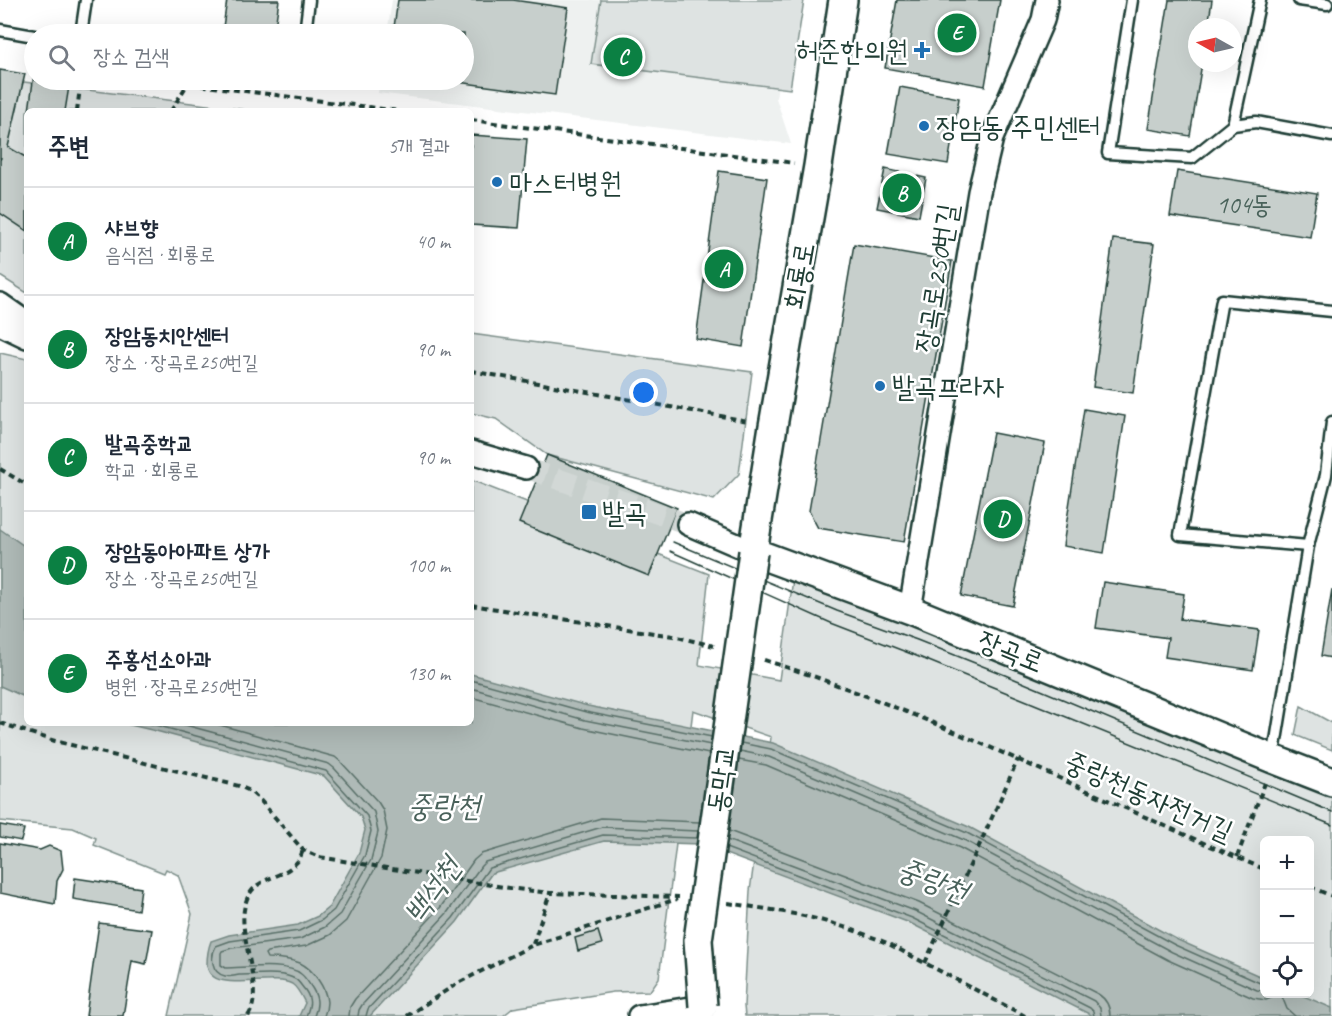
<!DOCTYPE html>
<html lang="ko">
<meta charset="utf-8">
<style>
body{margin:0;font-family:Caveat,"Poor Story",sans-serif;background:#f6f6f7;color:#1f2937}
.controls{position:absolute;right:18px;bottom:18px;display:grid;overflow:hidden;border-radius:9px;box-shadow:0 6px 24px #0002}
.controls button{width:54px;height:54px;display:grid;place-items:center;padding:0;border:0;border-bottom:2px solid #e0e1e3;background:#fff;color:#1f2937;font:30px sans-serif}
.compass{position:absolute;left:1188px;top:18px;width:54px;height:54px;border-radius:50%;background:#fff;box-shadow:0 6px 24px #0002;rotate:278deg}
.you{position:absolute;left:644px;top:393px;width:21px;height:21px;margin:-15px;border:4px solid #fff;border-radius:50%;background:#1a73e8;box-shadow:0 0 0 9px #1a73e833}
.badge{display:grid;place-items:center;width:39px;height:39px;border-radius:50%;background:#0b8043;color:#fff;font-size:20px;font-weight:700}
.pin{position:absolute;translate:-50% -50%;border:3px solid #fff;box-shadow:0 2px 6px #0006}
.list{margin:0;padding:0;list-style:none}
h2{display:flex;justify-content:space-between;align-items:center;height:78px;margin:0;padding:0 24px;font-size:26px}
h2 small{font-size:20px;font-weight:400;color:#747a83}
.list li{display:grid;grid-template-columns:39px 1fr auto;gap:18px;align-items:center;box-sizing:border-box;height:108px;padding:0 24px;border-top:2px solid #e0e1e3}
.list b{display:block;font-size:22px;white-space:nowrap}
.list p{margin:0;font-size:20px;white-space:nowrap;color:#747a83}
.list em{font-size:20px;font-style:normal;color:#747a83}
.icon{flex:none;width:33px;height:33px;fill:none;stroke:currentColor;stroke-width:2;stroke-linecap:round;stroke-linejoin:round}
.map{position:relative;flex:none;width:1332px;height:1016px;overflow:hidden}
.search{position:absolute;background:#fff;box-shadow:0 6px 24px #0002;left:24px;top:24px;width:450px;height:66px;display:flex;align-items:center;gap:15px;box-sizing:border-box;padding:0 21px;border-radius:33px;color:#747a83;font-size:22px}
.panel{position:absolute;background:#fff;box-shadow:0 6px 24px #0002;left:24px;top:108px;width:450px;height:618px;border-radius:9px}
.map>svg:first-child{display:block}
</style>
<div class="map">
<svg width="1332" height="1016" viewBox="0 0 1332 1016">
<rect width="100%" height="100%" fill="#fff"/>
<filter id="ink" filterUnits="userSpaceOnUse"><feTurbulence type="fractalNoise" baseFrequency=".0167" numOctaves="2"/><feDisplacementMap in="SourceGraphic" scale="12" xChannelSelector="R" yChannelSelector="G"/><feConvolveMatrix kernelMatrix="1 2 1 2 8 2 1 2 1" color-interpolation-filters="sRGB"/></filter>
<g filter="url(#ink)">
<!-- built -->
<polygon fill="#eef1f0" points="392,0 790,0 776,98 791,144 378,93 380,80 464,80 464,34 387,34"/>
<!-- green -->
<g fill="#dee3e2" stroke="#7e908b" stroke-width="1.5" fill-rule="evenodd">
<polygon points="601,0 804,0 790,89 591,64"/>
<polygon points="0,79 255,111 27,111 27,293 0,276"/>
<polygon points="471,334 752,372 739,474 714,500 547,455 496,419 471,413"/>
<path d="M0 353 27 359V723H471V480L709 574 699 665 779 680 794 572 1332 797V1016H745L744 1006 750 891 771 737 693 710 659 978 650 991 613 992 513 1008 503 1016H169L192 914 178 875 166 869 164 873 94 845 96 838 73 828 0 821ZM1264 840H1310V994H1264Z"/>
<polygon points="1301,706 1332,723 1332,750 1295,735"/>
</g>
<!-- water -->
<g fill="#afbab7" stroke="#758883" stroke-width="1.5">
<polygon points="0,529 27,548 27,698 0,686"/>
<path d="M471 674 588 706 773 743 969 827 1178 940 1264 978V994H1299L1332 1008V1016H1093L910 923 699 844 604 841 492 873 457 922 370 1016H299L305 1003C302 997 298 988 292 984 272 973 208 996 207 964 207 955 208 949 211 941L229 935 298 925 318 916 329 907 359 853 365 830 361 817 324 776 156 731 122 723H471Z"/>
</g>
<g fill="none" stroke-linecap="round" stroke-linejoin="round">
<!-- shore -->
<g stroke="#596f68" stroke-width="1.5">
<polyline points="471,680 586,712 712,737"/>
<polyline points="471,688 585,720 711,745"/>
<polyline points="471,697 583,728 709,754"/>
<path d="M148 723 326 771 367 816 371 831 365 855 334 910 322 920 299 931 230 941 216 946C210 956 211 973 225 976 229 977 235 976 239 975 255 975 282 971 295 979 299 981 302 987 305 990 312 1000 310 1006 306 1016"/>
<path d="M178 723 329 764 334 768 374 812 378 832 371 860 340 914 325 927 300 939 232 948 222 951 221 953V965L226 968C245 968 287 962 301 974 305 977 308 982 310 985 318 996 319 1004 314 1016"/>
<path d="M213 723 335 757 341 762 378 802 383 810 387 830 381 858 346 921 330 935 306 946 267 952 265 954 267 958C279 958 289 959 300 963 313 969 326 988 327 1002 327 1007 326 1011 324 1016"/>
<polyline points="741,743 771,749 967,833 1175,945 1260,983 1264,983"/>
<polyline points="740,751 769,757 964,840 1172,952 1257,990 1264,991"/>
<polyline points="739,760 766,765 960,848 1168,960 1253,998 1266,1000 1281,994 1287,1009 1295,1016"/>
<path d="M729 831 919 903 1098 994C1106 999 1110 1006 1110 1016"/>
<polyline points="727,840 915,911 1094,1001 1100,1008 1101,1016"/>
<polyline points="726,848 912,918 1090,1008 1093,1011 1094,1016"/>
<polyline points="349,1016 350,1007 355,999 440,908 474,860 481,854 601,818 700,822"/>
<polyline points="358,1016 359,1010 362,1005 447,913 481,866 485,862 602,827 698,831"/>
<polyline points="366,1016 368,1009 453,918 489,868 603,835 697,838"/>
</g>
</g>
<!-- building -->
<g fill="#c7cfcc" stroke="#1f3d34" stroke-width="1.5">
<polygon points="227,0 279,0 274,34 222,34"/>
<polygon points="398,0 513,0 568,8 555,95 442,80 464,80 464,34 393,34"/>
<polygon points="897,0 1000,0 985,86 885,68"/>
<polygon points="1169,0 1212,0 1208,27 1197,27 1197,63 1202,63 1190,136 1148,129"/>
<polygon points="0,70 25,74 8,147 27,158 27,231 0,213 0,160 1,158 0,158"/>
<polygon points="34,74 34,80 70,80 65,111 29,111"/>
<polygon points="900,87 959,98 948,164 888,154"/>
<polygon points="471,135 527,139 519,228 471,225"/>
<polygon points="885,169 926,178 919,216 877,208"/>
<polygon points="719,171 767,178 743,347 696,339"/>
<polygon points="1177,171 1317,193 1310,237 1170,216"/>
<polygon points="1113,239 1154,244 1133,393 1093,387"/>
<polygon points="854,244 952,261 904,542 818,528 809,511"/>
<polygon points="1084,409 1125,416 1104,553 1063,546"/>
<polygon points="993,433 1045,443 1013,606 961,596"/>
<polygon points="547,455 677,508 649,576 519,523"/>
<polygon points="1103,582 1184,594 1180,619 1259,630 1253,670 1165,657 1168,638 1096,628"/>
<polygon points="1332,589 1332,658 1321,656"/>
<polygon points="0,825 24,829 21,841 0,837"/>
<polygon points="0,843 40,850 49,846 61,851 63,869 57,881 55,904 0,893"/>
<polygon points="75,878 141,888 138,910 73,899"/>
<polygon points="99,923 152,930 146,964 132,961 123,1016 86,1016"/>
<polygon points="598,931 602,944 578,951 575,938"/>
</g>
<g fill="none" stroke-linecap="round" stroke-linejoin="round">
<!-- minor-tunnel -->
<polyline stroke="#d2d8d6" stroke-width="21" stroke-dasharray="21 10" stroke-linecap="butt" points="526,468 688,524"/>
<!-- service casing -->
<g stroke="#1f3d34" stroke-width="15">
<g id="service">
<polyline points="1132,0 1108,153 1192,158 1233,125"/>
<polyline points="1260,0 1233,125 1256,122 1332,136"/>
<polyline points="1299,0 1327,4"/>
<polyline points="0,30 34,36"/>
<polyline points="81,34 86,0"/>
<polyline points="305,34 309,0"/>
<polyline points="1308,546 1180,535 1222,300 1332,311"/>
<polyline points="1273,759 1308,546 1326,475 1332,422"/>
</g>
</g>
<!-- minor casing -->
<g stroke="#1f3d34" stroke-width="26">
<g id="minor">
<polyline points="0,304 27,323"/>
<polyline points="0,324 27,337"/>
<polyline points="471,452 526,468"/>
<polyline points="688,524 753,552"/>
<polyline points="910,610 979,192 992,138 1043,20 1047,0"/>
<polyline points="639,1016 703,1006"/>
</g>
</g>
<!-- tertiary casing -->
<g stroke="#1f3d34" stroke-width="32">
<polyline id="tertiary" points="843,0 818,166 773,426 753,552 910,610 1273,759 1332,782"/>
</g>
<!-- path -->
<g stroke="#1f3d34" stroke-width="4" stroke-dasharray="6 4.5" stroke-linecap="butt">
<polyline points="160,80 399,111"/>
<polyline points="77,111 81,80"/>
<polyline points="171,111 188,83"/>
<polyline points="471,120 794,163"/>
<polyline points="471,371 748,421"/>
<polyline points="0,469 27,485"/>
<polyline points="471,605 673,636 714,646"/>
<path d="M764 660C786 667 808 674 829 682 977 736 1119 808 1264 869"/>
<polyline points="0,723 55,741 239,786 250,791 260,800 303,850 319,857 516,889 550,893 679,897"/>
<polyline points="1237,857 1265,783"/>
<polyline points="1310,887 1332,896"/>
<path d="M728 903C759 908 790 912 820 920 843 926 865 934 887 943L1025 1016"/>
<polyline points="533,944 550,893"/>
<path d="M925 963C956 895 988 828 1018 759"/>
<path d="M248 1016C265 992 239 940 244 910 250 874 278 883 297 862 300 859 301 855 303 850"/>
<polyline points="407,1016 458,983 533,945 677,899"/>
</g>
<!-- service -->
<use href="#service" stroke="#fff" stroke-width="10"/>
<!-- minor -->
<use href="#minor" stroke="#fff" stroke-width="21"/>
<!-- tertiary -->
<use href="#tertiary" stroke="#fff" stroke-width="27"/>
<!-- tram -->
<g stroke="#1f3d34" stroke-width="1.5">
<polyline points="673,542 837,611 917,640 1005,675 1332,812"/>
<polyline points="670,551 831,623 914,655 1332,825"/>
</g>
<!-- tertiary-bridge casing -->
<g stroke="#1f3d34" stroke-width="32" stroke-linecap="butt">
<polyline id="tertiary-bridge" points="703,1006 698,940 753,552"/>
</g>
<!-- tertiary-bridge -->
<use href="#tertiary-bridge" stroke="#fff" stroke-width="27"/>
</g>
</g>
<!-- markers -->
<g fill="#1f6fb2" stroke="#fff" stroke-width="2">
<path d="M919 41h6v6h6v6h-6v6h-6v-6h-6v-6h6z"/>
<circle cx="924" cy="126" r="6"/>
<circle cx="497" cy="182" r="6"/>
<circle cx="880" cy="386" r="6"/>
<rect x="581" y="504" width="16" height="16" rx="3"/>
</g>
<g text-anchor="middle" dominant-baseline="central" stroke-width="5" stroke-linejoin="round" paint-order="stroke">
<!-- number labels -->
<g font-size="26" fill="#49625a">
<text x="1244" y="204">104동</text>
</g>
<!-- poi labels -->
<g font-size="28" fill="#1f3d34" stroke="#fff" text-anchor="start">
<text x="908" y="50" text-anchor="end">허준한의원</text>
<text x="936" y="126">장암동 주민센터</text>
<text x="509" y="182">마스터병원</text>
<text x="892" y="386">발곡프라자</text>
<text x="602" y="512">발곡</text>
</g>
<!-- street labels -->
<g font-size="28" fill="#1f3d34" stroke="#fff">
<text transform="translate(799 276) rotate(-80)">회룡로</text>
<text transform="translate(936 278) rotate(-81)">장곡로250번길</text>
<text transform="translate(1011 651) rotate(22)">장곡로</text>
<text transform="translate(721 779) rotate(-82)">동막교</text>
<text transform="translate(1149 796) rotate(24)">중랑천동자전거길</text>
</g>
<!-- water labels -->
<g font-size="30" font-style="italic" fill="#4a625b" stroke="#fff">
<text x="444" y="806">중랑천</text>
<text transform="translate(933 880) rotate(21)">중랑천</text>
<text transform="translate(432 890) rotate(-54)">백석천</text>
</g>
</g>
</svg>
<div class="controls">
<button>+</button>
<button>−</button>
<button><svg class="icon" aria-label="locate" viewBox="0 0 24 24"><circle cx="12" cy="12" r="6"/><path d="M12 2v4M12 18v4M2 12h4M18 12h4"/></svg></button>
</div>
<svg class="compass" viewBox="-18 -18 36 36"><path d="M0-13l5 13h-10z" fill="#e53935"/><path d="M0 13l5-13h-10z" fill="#747a83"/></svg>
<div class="you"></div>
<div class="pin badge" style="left:724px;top:269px">A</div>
<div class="pin badge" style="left:902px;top:193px">B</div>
<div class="pin badge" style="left:623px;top:57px">C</div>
<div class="pin badge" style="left:1003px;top:519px">D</div>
<div class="pin badge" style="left:957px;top:33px">E</div>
<div class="search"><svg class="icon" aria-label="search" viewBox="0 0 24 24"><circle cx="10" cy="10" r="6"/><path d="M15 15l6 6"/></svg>장소 검색</div>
<section class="panel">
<h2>주변<small>5개 결과</small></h2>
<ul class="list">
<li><span class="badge">A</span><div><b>샤브향</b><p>음식점 · 회룡로</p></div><em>40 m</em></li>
<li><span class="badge">B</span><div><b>장암동치안센터</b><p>장소 · 장곡로250번길</p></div><em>90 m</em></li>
<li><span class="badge">C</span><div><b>발곡중학교</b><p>학교 · 회룡로</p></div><em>90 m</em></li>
<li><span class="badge">D</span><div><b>장암동아아파트 상가</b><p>장소 · 장곡로250번길</p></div><em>100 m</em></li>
<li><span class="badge">E</span><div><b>주홍선소아과</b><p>병원 · 장곡로250번길</p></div><em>130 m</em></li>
</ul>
</section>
</div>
